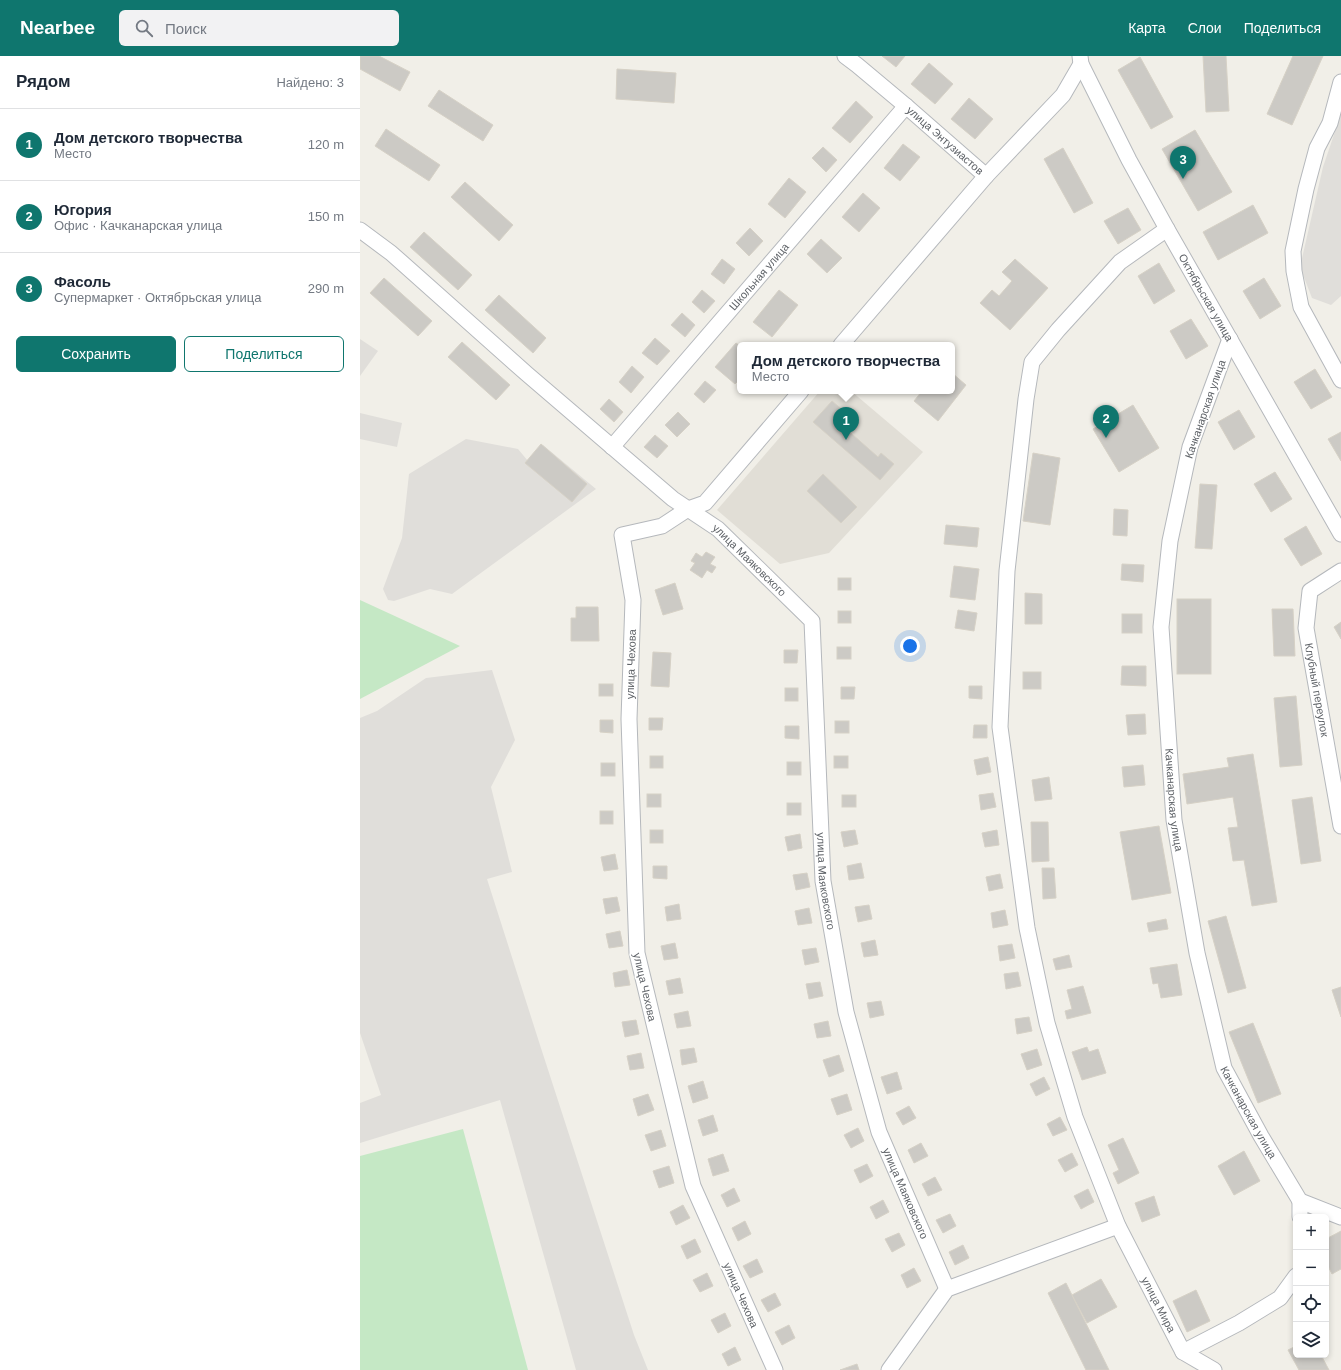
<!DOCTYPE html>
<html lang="ru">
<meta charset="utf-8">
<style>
body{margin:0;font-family:Helvetica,sans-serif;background:#f2f2f3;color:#1f2937}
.controls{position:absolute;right:12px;bottom:12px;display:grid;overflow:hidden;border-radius:6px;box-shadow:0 2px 6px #0003}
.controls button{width:36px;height:36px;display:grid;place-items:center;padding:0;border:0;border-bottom:1px solid #e0e1e3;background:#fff;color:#1f2937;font:20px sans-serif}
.you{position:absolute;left:550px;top:590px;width:14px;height:14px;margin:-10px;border:3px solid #fff;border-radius:50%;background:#1a73e8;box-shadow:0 0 0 6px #1a73e833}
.badge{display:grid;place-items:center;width:26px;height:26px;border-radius:50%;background:#0f766e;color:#fff;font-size:13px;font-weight:700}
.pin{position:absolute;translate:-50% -33px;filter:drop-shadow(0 1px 2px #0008)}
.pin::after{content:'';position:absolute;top:21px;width:14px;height:12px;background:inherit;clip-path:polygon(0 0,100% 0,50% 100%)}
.popup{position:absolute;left:377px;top:286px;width:218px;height:52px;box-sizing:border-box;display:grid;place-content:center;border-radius:6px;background:#fff;filter:drop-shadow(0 1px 3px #0005);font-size:13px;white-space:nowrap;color:#747a83}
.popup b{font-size:15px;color:#1f2937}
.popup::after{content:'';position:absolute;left:50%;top:100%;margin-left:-8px;border:8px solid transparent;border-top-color:#fff}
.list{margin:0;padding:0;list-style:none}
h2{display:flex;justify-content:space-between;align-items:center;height:52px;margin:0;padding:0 16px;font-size:17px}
h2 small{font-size:13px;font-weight:400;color:#747a83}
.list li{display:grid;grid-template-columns:26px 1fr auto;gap:12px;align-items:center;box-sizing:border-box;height:72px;padding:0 16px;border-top:1px solid #e0e1e3}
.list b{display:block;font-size:15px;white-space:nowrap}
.list p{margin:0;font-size:13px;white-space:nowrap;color:#747a83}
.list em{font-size:13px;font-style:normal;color:#747a83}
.actions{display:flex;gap:8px;padding:12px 16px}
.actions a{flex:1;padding:9px 0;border:1px solid #0f766e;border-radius:6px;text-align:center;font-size:14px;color:#0f766e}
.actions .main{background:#0f766e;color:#fff}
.icon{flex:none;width:22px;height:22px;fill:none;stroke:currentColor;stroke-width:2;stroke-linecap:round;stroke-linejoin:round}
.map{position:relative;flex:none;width:981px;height:1314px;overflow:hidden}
header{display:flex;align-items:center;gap:24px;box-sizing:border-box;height:56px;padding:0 20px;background:#0f766e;color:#fff}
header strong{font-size:19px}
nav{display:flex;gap:22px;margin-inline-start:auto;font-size:14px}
.search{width:280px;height:36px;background:#f2f2f3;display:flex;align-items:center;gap:10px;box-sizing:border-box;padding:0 14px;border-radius:6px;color:#747a83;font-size:15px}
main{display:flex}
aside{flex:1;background:#fff}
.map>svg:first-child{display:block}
</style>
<header>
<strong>Nearbee</strong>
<div class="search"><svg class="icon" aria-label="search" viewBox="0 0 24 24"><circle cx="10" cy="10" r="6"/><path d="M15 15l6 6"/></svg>Поиск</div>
<nav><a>Карта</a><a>Слои</a><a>Поделиться</a></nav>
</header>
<main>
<aside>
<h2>Рядом<small>Найдено: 3</small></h2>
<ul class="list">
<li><span class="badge">1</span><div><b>Дом детского творчества</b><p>Место</p></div><em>120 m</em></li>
<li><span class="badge">2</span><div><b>Югория</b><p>Офис · Качканарская улица</p></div><em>150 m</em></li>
<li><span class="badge">3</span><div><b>Фасоль</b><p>Супермаркет · Октябрьская улица</p></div><em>290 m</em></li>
</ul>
<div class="actions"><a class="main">Сохранить</a><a>Поделиться</a></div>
</aside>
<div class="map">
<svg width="981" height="1314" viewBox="0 0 981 1314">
<rect width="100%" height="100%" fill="#f1efe8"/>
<!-- industrial -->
<g fill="#e0deda">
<polygon points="981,58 981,240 971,249 952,242 940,211 963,111"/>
<polygon points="0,283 18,295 0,320"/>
<polygon points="0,357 42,367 37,391 0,383"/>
<polygon points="106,383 158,393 168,405 183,389 236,433 92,538 70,533 34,545 28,544 23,533 42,482 49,418"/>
<polygon points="132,614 155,684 131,731 152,816 127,823 180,989 274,1279 288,1314 216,1314 140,1044 0,1087 0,1047 21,1039 0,977 0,662 17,655 66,622"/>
</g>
<!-- education -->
<polygon fill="#e1ded6" points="460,335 491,335 563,396 469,497 420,508 357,454"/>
<!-- green -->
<g fill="#c5e8c5">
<polygon points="0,544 100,590 0,643"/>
<polygon points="103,1073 168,1314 0,1314 0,1100"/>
</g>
<!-- building -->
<g fill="#cccac5" stroke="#d6d1c6">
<polygon points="0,0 19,0 50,16 40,35 0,13"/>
<polygon points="522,0 545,0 536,11"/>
<polygon points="843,0 866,0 869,55 846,56"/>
<polygon points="933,0 963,0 932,69 907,58"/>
<polygon points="780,1 813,61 791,73 758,14"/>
<polygon points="569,7 593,28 575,48 551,28"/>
<polygon points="257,13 316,17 314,47 256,43"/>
<polygon points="79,34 133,69 123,85 68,50"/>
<polygon points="609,42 633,63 615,83 591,63"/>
<polygon points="496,45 513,61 490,87 472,72"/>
<polygon points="26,73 80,109 69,125 15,90"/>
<polygon points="835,74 872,136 838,155 802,93"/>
<polygon points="543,88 560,101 540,125 524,112"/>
<polygon points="463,91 477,104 466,116 452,102"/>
<polygon points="703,92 733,147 714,157 684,103"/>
<polygon points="429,122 446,136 425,162 408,148"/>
<polygon points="105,126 153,169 139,185 91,141"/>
<polygon points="503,137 520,152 499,176 482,161"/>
<polygon points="893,149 908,177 858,204 843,176"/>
<polygon points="768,152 781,174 758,188 744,165"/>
<polygon points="390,172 403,185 389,200 376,187"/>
<polygon points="64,176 112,219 98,234 50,191"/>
<polygon points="461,183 482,202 467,217 447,198"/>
<polygon points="362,203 375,213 364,228 351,218"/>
<polygon points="655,203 688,232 650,274 620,247 632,234 639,240 652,225 642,216"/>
<polygon points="799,207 815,235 794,248 778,220"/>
<polygon points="24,222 72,265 58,280 10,237"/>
<polygon points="904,222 921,250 900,263 883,235"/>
<polygon points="342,234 355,245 344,257 332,246"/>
<polygon points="419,234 438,249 412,281 393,266"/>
<polygon points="139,239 186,282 173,297 125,254"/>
<polygon points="322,257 335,269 325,281 311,269"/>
<polygon points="831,263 848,290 826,303 810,275"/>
<polygon points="295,282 310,295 297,309 282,297"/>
<polygon points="102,286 150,329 136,344 88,301"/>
<polygon points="376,287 380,290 380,323 375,328 355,311"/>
<polygon points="272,310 284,321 271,337 259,326"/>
<polygon points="955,313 972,341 951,353 934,326"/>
<polygon points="592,317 606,329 578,365 554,345 562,335 592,335"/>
<polygon points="345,325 356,334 344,347 334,338"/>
<polygon points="249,343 263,356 254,366 240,353"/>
<polygon points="472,345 492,362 484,371 518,401 521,397 534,408 520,424 453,366"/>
<polygon points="773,349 799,392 759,416 733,373"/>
<polygon points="879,354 895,381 874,394 858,366"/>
<polygon points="318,356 330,368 317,381 305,369"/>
<polygon points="981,376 981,405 968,383"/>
<polygon points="295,379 308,390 297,402 284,391"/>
<polygon points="181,388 227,428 212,446 165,407"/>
<polygon points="673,397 700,402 690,469 663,465"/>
<polygon points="915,416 932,443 911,456 894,428"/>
<polygon points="463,418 497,451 481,467 447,435"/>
<polygon points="840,428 857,429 852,493 835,492"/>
<polygon points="754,453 768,454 767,480 753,479"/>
<polygon points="586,469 619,472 617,491 584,488"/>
<polygon points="946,470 962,498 941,510 924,483"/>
<polygon points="346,496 355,501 350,508 356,511 352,517 347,514 342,522 330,514 335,507 331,505 336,497 342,501"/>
<polygon points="762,508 784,509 783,526 761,524"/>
<polygon points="594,510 619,513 615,544 590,541"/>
<rect x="478" y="522" width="13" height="12"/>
<polygon points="315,527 323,553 303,559 295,534"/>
<polygon points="665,537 682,538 682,568 665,568"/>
<rect x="817" y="543" width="34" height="75"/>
<polygon points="216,551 238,551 239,585 211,585 211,562 216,562"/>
<polygon points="912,553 933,553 935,600 914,600"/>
<polygon points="598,554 617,557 614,575 595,572"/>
<rect x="478" y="555" width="13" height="12"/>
<rect x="762" y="558" width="20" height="19"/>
<polygon points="981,566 981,583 974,571"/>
<rect x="477" y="591" width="14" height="12"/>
<polygon points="424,594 438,594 437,607 424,607"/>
<polygon points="293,596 311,597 309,631 291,630"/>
<polygon points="762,610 786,610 786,630 761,629"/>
<rect x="663" y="616" width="18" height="17"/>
<rect x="239" y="628" width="14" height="12"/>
<polygon points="609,630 622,630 622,643 609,642"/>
<polygon points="481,631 495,631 494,643 481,643"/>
<rect x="425" y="632" width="13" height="13"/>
<polygon points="936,640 942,709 920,711 914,642"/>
<polygon points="785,658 786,678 768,679 766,659"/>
<polygon points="289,662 303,662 302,674 289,674"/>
<polygon points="240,664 253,664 253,677 240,676"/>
<rect x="475" y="665" width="14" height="12"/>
<polygon points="614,669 627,669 627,682 613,682"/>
<polygon points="425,670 439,670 439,683 425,682"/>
<polygon points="893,698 917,846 892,850 884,804 873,805 868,772 878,771 873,741 827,748 823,718 869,711 867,702"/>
<rect x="290" y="700" width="13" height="12"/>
<rect x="474" y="700" width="14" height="12"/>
<polygon points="628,701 631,716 617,719 614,704"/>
<rect x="427" y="706" width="14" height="13"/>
<rect x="241" y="707" width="14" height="13"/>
<polygon points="783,709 785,729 764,731 762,711"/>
<polygon points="689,721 692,743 675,745 672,724"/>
<polygon points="633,737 636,751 621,754 619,739"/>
<rect x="287" y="738" width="14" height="13"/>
<rect x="482" y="739" width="14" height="12"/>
<polygon points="952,741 961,805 941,808 932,744"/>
<rect x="427" y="747" width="14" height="12"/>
<rect x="240" y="755" width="13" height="13"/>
<polygon points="671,766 688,766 689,805 672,806"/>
<polygon points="799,770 811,837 772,844 760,776"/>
<rect x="290" y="774" width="13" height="13"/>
<polygon points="495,774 498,788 484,791 481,776"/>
<polygon points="637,774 639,789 625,791 622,777"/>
<polygon points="440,778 442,792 428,795 425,781"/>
<polygon points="255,798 258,813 244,815 241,801"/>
<polygon points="501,807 504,822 489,824 487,810"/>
<polygon points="293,810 307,810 307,823 293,822"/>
<polygon points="682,812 694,812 696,842 683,843"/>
<polygon points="447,817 450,831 436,834 433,819"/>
<polygon points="640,818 643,832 629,835 626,821"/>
<polygon points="257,841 260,855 246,858 243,843"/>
<polygon points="319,848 321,863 307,865 305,851"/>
<polygon points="509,849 512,863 498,866 495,851"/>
<polygon points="449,852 452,867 438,869 435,855"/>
<polygon points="645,854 648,869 633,872 631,857"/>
<polygon points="866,860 886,932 868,937 848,865"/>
<polygon points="806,863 808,873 789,876 787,867"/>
<polygon points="260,875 263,890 249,892 246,878"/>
<polygon points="515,884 518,899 504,901 501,887"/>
<polygon points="315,887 318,902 304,904 301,890"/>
<polygon points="652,888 655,902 640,905 638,890"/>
<polygon points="456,892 459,906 445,909 442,894"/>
<polygon points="709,899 712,911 696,914 693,903"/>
<polygon points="817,908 822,939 801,942 798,927 793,928 790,912"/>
<polygon points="267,914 270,929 255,931 253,917"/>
<polygon points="658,916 661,930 646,933 644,918"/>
<polygon points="320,922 323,937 309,939 306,925"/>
<polygon points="460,926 463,940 449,943 446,928"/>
<polygon points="723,930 731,957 707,963 705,955 712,953 707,934"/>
<polygon points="981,931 981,961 972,934"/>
<polygon points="521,945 524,959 510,962 507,947"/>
<polygon points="328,955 331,970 317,972 314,958"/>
<polygon points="669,961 672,975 657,978 655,963"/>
<polygon points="276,964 279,978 265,981 262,966"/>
<polygon points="468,965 471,980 457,982 454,968"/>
<polygon points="893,967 921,1038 898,1047 869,976"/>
<polygon points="727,991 729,996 738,993 746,1017 722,1024 712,996"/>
<polygon points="334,992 337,1006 322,1009 320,994"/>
<polygon points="677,993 682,1009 667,1014 661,998"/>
<polygon points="281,997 284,1012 270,1014 267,1000"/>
<polygon points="479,999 484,1015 469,1021 463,1004"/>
<polygon points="537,1016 542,1033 527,1038 521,1021"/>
<polygon points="684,1021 690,1033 676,1040 670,1028"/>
<polygon points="343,1025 348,1042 333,1047 328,1030"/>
<polygon points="288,1038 294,1054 278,1060 273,1043"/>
<polygon points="487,1038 492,1054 477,1059 471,1043"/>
<polygon points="549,1050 556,1062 543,1069 536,1057"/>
<polygon points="353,1059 358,1075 343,1080 338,1064"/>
<polygon points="700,1061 707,1074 693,1080 687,1068"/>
<polygon points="498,1072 504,1085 491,1092 484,1079"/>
<polygon points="301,1074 306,1090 291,1095 285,1079"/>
<polygon points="763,1082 779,1117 758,1128 753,1117 759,1114 748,1089"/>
<polygon points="561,1087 568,1100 554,1107 548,1094"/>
<polygon points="884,1095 900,1125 874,1139 858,1110"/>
<polygon points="712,1097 718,1109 705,1116 698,1104"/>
<polygon points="363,1098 369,1115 353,1120 348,1103"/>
<polygon points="507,1108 513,1120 500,1127 494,1114"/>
<polygon points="309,1110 314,1127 299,1132 293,1115"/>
<polygon points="575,1121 582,1134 568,1140 562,1128"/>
<polygon points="374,1132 380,1145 367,1151 361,1139"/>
<polygon points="728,1133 734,1146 721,1153 714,1140"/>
<polygon points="794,1140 800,1159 782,1166 775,1147"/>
<polygon points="523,1144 529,1156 516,1163 510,1151"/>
<polygon points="323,1149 330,1162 316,1169 310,1156"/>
<polygon points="590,1158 596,1170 583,1177 576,1164"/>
<polygon points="385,1165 391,1178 378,1185 372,1172"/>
<polygon points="981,1175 981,1213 972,1218 966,1206 966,1183"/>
<polygon points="539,1177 545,1189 532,1196 525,1183"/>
<polygon points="335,1183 341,1196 327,1203 321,1190"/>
<polygon points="603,1189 609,1202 595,1209 589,1196"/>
<polygon points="397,1203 403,1216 390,1222 383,1210"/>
<polygon points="554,1212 561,1225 547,1232 541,1219"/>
<polygon points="347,1217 353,1230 340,1236 333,1224"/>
<polygon points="741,1223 757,1251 727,1267 712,1239"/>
<polygon points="706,1227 749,1314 726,1314 688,1237"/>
<polygon points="836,1234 850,1265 827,1276 813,1245"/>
<polygon points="415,1237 421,1249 408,1256 401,1244"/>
<polygon points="365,1257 371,1270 358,1277 351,1264"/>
<polygon points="429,1269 435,1282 422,1289 415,1276"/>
<polygon points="936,1290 936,1299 961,1299 969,1314 939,1314 928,1294"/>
<polygon points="375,1291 381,1304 368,1310 362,1298"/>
<polygon points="497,1308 499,1314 480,1314"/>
</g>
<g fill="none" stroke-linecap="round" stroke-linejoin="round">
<!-- minor casing -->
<g stroke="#b5b8bc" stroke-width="17">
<g id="minor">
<path id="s1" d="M485 0 497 9 546 50 626 120 703 39 721 8"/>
<path id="s2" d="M720 0 721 8 769 104 807 173 981 478"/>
<polyline points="981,26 970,67 957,92 946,133 933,195 934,215 941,251 981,324"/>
<path id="s3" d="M807 173 760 206 698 274 672 306 666 343 647 515 640 671 667 872 687 967 715 1061 758 1170 823 1296 854 1314"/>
<path id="s4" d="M0 174 31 197 167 318 313 443 358 473 452 565 463 825 486 956 519 1076 587 1233"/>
<path id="s5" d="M870 283 830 391 810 485 801 571 814 764 837 897 864 1012 901 1080 940 1145 981 1161"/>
<polyline points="481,289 626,120"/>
<path id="s6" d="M252 391 546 50"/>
<path id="s7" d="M981 515 950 535 946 572 981 770"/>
<polyline points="940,1145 940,1161"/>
<polyline points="823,1296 879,1267 920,1242 936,1220"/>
<path id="s8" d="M415 1314 333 1130 277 897 269 663 273 544 262 479 302 470 328 453 345 447 441 335"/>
<polyline points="529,1314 587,1233 758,1170"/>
</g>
</g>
<!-- minor -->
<use href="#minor" stroke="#fff" stroke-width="15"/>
</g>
<g text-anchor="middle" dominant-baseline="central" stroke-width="3.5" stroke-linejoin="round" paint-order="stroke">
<!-- street labels -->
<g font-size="11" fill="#5f6368" stroke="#fff">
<text stroke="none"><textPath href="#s1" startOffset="131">улица Энтузиастов</textPath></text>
<text stroke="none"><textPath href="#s6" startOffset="225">Школьная улица</textPath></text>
<text stroke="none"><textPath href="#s2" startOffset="273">Октябрьская улица</textPath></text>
<text transform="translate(845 353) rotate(-71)">Качканарская улица</text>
<text stroke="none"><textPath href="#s4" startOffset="511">улица Маяковского</textPath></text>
<text stroke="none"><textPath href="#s8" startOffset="730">улица Чехова</textPath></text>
<text stroke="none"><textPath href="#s7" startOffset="137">Клубный переулок</textPath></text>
<text stroke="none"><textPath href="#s5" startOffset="471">Качканарская улица</textPath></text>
<text stroke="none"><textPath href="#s4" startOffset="859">улица Маяковского</textPath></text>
<text transform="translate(285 931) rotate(77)">улица Чехова</text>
<text stroke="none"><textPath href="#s5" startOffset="795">Качканарская улица</textPath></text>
<text stroke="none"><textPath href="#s4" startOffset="1183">улица Маяковского</textPath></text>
<text transform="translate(381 1239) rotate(66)">улица Чехова</text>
<text stroke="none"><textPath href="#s3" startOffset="1161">улица Мира</textPath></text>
</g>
</g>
</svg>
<div class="controls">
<button>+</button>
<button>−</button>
<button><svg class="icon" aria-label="locate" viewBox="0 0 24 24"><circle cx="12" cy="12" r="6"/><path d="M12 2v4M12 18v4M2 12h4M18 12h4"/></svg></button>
<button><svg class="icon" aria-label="layers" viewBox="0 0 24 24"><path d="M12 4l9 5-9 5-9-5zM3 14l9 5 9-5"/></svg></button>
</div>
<div class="you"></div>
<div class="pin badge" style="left:486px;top:384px">1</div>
<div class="popup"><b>Дом детского творчества</b>Место</div>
<div class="pin badge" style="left:746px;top:382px">2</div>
<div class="pin badge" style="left:823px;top:123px">3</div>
</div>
</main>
